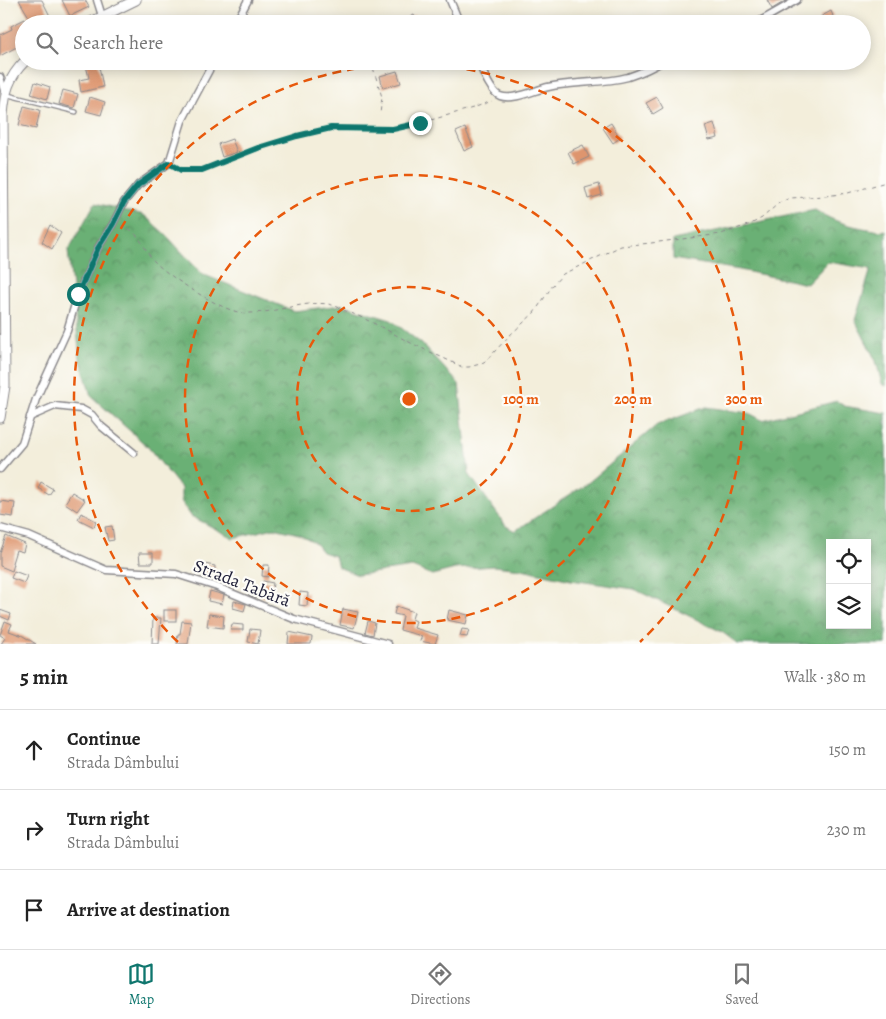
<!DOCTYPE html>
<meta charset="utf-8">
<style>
body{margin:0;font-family:Alegreya,serif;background:#f6f6f6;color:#222}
.controls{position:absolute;right:15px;bottom:15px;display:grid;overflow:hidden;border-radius:0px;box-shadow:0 2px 12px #0003}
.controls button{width:45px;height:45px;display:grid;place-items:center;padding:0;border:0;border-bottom:1px solid #e0e0e0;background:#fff;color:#222;font:25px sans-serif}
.stop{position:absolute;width:15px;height:15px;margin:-11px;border:4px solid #0f766e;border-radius:50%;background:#fff}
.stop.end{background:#0f766e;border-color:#fff;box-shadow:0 1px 5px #0008}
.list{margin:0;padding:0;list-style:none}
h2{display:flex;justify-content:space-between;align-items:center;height:65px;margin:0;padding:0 20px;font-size:21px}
h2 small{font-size:16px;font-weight:400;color:#767676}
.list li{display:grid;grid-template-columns:32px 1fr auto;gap:15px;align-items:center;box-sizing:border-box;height:80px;padding:0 20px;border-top:1px solid #e0e0e0}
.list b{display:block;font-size:19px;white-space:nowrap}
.list p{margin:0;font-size:16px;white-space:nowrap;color:#767676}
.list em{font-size:16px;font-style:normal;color:#767676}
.icon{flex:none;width:28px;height:28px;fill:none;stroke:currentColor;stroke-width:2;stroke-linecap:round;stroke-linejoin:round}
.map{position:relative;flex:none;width:886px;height:644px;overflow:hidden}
.search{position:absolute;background:#fff;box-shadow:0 2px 12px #0003;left:15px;right:15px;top:15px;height:55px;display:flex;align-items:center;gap:12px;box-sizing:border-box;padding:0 18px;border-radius:28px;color:#767676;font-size:19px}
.sheet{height:305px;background:#fff}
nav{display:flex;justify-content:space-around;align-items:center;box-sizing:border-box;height:70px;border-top:1px solid #e0e0e0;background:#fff;font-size:14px;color:#767676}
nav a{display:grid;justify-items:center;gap:2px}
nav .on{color:#0f766e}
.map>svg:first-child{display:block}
</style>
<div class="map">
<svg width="886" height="644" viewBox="0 0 886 644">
<defs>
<pattern id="forest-crowns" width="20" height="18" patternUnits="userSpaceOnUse" patternTransform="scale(1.25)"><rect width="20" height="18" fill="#6bb075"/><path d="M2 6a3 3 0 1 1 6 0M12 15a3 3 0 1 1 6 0" fill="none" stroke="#588f61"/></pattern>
</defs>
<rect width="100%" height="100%" fill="#fdfcf7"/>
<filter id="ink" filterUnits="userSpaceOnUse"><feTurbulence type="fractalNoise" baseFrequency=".02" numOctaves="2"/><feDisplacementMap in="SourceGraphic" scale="10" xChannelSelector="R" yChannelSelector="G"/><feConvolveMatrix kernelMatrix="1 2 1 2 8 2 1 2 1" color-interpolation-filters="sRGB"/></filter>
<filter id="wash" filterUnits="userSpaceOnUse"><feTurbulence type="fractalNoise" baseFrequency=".0096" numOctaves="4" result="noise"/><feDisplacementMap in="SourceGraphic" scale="20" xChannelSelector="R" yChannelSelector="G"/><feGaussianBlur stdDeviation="1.12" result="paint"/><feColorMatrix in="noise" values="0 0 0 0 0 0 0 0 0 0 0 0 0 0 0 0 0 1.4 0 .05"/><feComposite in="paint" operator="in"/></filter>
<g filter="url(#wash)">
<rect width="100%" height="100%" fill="#f3eedb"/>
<!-- forest -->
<g fill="url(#forest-crowns)" stroke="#466958" fill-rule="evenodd">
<path d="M95 203 144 215 167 236 202 274 294 311 342 305 391 320 422 344 459 384 469 474 506 526 515 531 589 482 657 425 706 407 749 413 762 420 837 401 844 406 886 413V644H738L722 632 634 589 571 580 522 569 493 566 455 569 432 575 412 567 358 575 338 567 335 556 322 552 314 542 299 534 274 528 233 538 191 516 181 501V488L148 447 91 396 80 358 68 251ZM830 543H867V625H830Z"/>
<path d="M815 210C837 224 855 227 881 231L886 230V386L882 384 876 361 855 320 871 269 828 262 807 284 740 270 673 259V240Z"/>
</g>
<g id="blocks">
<!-- building -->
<g fill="#de956e">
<polygon points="19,0 42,0 54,24 24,24 24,43 0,56 0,35 12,29 11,26 29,17"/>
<polygon points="62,0 85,0 89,7 70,16"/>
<polygon points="767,0 787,0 772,9"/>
<polygon points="831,11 833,16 823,22 820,17"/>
<polygon points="414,15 417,21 411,24 397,24"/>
<polygon points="85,61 98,61 103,87 81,92 79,80 89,78"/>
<polygon points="397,71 401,83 383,88 380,76"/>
<polygon points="35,82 50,87 47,99 31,94"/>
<polygon points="63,90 78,94 74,108 59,104"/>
<polygon points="90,97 105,102 101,115 86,111"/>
<polygon points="657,97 663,108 653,114 646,103"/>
<polygon points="24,106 40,110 36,129 19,125"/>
<polygon points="611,123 620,138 613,143 603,128"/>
<polygon points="714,123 718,138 709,140 705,126"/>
<polygon points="465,128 473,147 464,151 456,132"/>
<polygon points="232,139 237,152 222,157 218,144"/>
<polygon points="583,145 589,157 574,164 568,152"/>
<polygon points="599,184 602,195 588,199 585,188"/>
<polygon points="50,225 61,233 52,249 42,242"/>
<polygon points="41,482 53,489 49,495 38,488"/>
<polygon points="72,492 85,500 77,511 65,503"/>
<polygon points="0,501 15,503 13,517 0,515"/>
<polygon points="81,513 96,521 94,527 78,519"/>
<polygon points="112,526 114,540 108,541 105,527"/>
<polygon points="6,536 25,544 23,552 16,550 12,563 14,564 12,571 0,566 0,553"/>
<polygon points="139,553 153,553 153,563 140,563"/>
<polygon points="204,564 215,566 214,577 202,575"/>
<polygon points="263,565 269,565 268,577 262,576"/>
<polygon points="14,571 27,576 24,583 11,578"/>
<polygon points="263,581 273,583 271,598 260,596"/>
<polygon points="210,591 224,595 222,604 208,601"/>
<polygon points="300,592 308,593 307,606 299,605"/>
<polygon points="234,601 246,604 244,611 233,608"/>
<polygon points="396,606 414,612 412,619 416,621 414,628 438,635 435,644 420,641 422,636 400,630 403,616 394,614"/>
<polygon points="343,609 358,612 354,628 340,625"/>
<polygon points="0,610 11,614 9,620 0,616"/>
<rect x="164" y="610" width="12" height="11"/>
<polygon points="449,610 468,615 466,624 447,620"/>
<polygon points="209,614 224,616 223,628 207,626"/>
<polygon points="153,618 161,618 159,644 152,644"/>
<polygon points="5,621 12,624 9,631 23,636 36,644 1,644 5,638 0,635"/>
<polygon points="182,621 191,622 188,644 177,644 178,634 180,634"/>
<polygon points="368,621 375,623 373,635 365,633"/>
<polygon points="232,624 243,625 243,630 231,630"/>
<polygon points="250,629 260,630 258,644 248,642"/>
<polygon points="462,629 469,630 467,637 460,636"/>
<polygon points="289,632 312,637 311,644 288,644"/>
</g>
</g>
</g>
<g filter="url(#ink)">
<use href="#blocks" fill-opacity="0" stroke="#8a888b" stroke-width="1"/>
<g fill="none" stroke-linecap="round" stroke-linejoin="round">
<!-- service casing -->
<g stroke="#8a888b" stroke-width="5.5">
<polyline id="service" points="8,95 76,112"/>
</g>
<!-- minor casing -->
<g stroke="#8a888b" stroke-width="9">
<g id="minor">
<polyline points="97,0 102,16"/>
<polyline points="450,0 460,24"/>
<polyline points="235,24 248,0"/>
<polyline points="755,24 797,0"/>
<path d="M478 61C482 70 491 93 500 96 513 101 535 90 548 87 574 81 602 84 628 77 640 73 652 68 663 61"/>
<polyline points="0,77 5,94"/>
<polyline points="30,417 55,406 81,409 92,415 101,426 134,453"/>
<polyline points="0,469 22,443 36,399 67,331 78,294 98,248 113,224 124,202 138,185 169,163 182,121 214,61"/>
<polyline points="0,528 29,536 106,570 176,574 217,587 294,619 388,644"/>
</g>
</g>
<!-- secondary casing -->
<g stroke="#8a888b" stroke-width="11">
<g id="secondary">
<polyline points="87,24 136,0"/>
<path d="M0 418 5 386 3 115C5 92 8 78 25 61"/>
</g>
</g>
<!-- path -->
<g stroke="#8a888b" stroke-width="1" stroke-dasharray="4 4" stroke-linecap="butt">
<polyline points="353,24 355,24"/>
<polyline points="371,61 382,97 380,114"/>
<polyline points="222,63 237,61"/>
<polyline points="175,168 189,171 202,170 258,148 297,136 331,128 403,128 473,108 492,101"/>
<path d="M121 226C141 230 143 251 156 263 171 278 214 305 234 311 263 319 298 300 328 304 334 305 340 308 346 311 367 319 387 330 407 341 425 350 444 358 462 367H469L484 363 509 336 534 313 553 285 563 274 621 246 651 243 721 234 751 224 762 218 779 203 790 198 825 196 848 193 886 182"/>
</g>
<!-- service -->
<use href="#service" stroke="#fff" stroke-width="3"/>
<!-- minor -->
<use href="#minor" stroke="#fff" stroke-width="6"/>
<!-- secondary -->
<use href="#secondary" stroke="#fff" stroke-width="9"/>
</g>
</g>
<g fill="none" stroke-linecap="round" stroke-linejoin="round" filter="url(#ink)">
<!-- route -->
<polyline stroke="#0f766e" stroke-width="6" points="78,294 98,248 113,224 124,202 138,185 169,163 181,170 202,170 258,148 297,136 331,128 393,129 420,123"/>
</g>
<!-- distance rings -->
<g fill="none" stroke="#e8590c" stroke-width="2.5" stroke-dasharray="9 6">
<circle cx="409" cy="399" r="112"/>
<circle cx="409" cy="399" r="224"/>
<path d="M178 642A335 335 0 1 1 640 642"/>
</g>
<g text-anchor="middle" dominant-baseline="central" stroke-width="4.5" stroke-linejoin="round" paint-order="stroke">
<!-- street labels -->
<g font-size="18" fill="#22223b" stroke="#fdfcf7">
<text transform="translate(242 583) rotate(21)">Strada Tabără</text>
</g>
</g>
<circle cx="409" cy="399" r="8" fill="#e8590c" stroke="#fdfcf7" stroke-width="2.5"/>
<g font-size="15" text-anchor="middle" font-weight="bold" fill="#e8590c" stroke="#fdfcf7" stroke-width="4.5" stroke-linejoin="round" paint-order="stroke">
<text x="521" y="404">100 m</text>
<text x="633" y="404">200 m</text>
<text x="744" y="404">300 m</text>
</g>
</svg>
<div class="controls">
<button><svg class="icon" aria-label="locate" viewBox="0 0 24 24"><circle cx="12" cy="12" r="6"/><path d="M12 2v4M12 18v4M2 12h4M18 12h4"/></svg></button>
<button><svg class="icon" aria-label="layers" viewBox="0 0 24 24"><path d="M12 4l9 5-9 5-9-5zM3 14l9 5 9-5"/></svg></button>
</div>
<div class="stop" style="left:78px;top:294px"></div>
<div class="stop end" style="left:420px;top:123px"></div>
<div class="search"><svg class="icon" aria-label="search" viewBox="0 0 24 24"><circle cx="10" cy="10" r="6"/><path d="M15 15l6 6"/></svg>Search here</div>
</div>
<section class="sheet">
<h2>5 min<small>Walk · 380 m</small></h2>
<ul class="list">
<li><svg class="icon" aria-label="ahead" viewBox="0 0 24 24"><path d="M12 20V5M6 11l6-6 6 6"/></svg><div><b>Continue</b><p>Strada Dâmbului</p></div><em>150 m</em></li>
<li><svg class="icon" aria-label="right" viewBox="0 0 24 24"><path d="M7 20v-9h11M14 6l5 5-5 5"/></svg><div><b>Turn right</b><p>Strada Dâmbului</p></div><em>230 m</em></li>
<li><svg class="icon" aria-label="arrive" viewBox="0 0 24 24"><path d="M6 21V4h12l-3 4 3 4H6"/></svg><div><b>Arrive at destination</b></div></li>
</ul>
</section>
<nav>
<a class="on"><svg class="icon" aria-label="map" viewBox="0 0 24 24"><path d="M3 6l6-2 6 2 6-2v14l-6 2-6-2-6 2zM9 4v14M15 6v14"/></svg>Map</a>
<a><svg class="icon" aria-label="directions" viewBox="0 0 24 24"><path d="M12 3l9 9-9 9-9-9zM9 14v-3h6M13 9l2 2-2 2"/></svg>Directions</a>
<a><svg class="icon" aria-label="saved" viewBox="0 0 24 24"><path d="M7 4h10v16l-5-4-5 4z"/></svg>Saved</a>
</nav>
